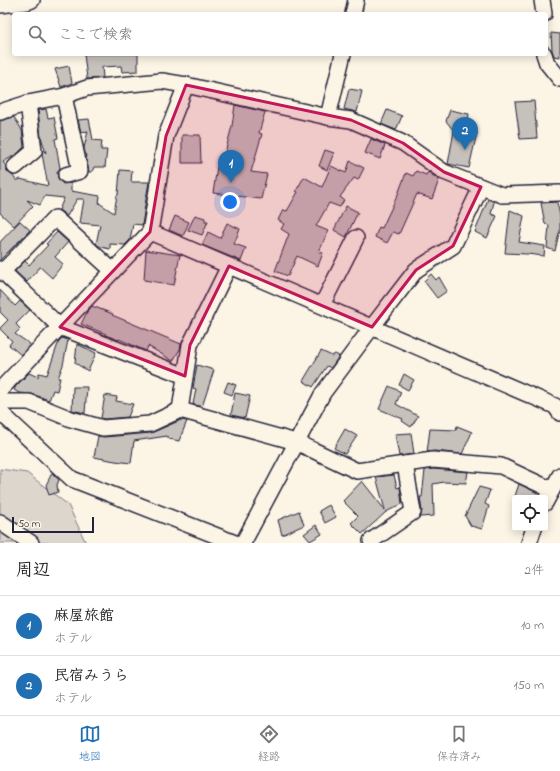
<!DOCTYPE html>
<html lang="ja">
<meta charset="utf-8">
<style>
body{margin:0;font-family:"Indie Flower","Klee One",sans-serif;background:#f6f6f6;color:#222}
.controls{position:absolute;right:12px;bottom:12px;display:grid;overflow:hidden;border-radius:4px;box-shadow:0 2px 10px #0003}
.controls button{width:36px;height:36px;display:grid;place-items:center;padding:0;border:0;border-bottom:1px solid #e0e0e0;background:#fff;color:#222;font:20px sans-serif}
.scale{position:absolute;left:12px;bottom:10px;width:82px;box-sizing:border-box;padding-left:4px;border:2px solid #22223b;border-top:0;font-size:11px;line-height:14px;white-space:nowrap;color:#22223b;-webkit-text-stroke:3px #fcf5e5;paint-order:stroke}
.you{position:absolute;left:230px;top:202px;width:14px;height:14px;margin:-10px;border:3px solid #fff;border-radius:50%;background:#1a73e8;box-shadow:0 0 0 6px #1a73e833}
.badge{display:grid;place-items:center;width:26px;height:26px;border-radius:50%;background:#1f6fb2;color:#fff;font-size:13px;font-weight:700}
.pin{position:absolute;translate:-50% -33px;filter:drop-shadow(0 1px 2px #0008)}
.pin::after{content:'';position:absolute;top:21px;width:14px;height:12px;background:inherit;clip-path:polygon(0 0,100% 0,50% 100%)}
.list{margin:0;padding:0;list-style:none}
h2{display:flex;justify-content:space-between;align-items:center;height:52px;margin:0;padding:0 16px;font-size:17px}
h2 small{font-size:13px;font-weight:400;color:#767676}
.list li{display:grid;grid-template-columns:26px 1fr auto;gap:12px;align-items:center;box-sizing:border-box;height:60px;padding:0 16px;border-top:1px solid #e0e0e0}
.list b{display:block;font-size:15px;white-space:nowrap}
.list p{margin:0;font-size:13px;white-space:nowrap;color:#767676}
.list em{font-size:13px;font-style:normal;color:#767676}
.icon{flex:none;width:22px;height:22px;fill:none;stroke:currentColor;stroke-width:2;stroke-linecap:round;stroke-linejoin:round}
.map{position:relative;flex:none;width:560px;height:543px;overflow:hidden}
.search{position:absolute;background:#fff;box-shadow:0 2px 10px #0003;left:12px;right:12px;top:12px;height:44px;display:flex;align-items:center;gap:10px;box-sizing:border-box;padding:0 14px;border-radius:4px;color:#767676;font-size:15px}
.sheet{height:172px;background:#fff}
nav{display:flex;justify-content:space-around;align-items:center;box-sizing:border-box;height:56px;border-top:1px solid #e0e0e0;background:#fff;font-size:11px;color:#767676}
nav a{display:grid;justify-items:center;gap:2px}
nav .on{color:#1f6fb2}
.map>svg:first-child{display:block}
</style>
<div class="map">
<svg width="560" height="543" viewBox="0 0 560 543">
<rect width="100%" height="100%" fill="#fcf5e5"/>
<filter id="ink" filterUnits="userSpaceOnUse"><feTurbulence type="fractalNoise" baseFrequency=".025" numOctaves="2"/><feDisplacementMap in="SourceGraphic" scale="8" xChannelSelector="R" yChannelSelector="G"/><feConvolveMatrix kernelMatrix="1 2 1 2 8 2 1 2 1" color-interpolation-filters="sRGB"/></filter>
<g filter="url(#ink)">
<!-- green -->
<polygon fill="#dcd6cc" stroke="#7f7c84" points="0,469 27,473 68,505 86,543 0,543"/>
<!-- building -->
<g fill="#c6c1bb" stroke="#22223b">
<polygon points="551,33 560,34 560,57 554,56 552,50"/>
<polygon points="84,54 138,54 138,71 122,72 121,66 102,67 103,78 87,79"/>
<polygon points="69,66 72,83 61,87 55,69"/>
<polygon points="349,89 362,91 357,112 344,109"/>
<polygon points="534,101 537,138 520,139 515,102"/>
<polygon points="235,105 265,112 259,133 262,134 251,172 267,174 261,199 213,193 217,167 221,168 232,126"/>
<polygon points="46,109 48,118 54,117 58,138 55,139 60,168 57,172 58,178 60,181 63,184 71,183 71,191 100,196 99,203 114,213 117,195 118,195 120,170 132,171 131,182 149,182 146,199 142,225 133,224 130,240 125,245 110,244 110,249 101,247 96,244 100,225 80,223 84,199 77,199 67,216 59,210 64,198 45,196 40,205 27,200 33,206 14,226 0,213 0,121 14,117 22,130 24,147 17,154 3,162 6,166 6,169 8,172 13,176 17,181 20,179 48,186 42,154 43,150 46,153 41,137 38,110"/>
<polygon points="387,110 402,116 396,130 381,124"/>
<polygon points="450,110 469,114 466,131 477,133 469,168 448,164 454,131 446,121"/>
<polygon points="89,119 93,140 102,141 101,150 107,150 105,167 94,167 92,172 89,172 84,148 88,131 81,132 78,120"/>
<polygon points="182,135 200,135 201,163 182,163"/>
<polygon points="371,139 385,145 380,159 365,153"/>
<polygon points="325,150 334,153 327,170 319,166"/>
<polygon points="350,161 364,168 358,180 354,178 340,197 344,200 340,207 329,203 316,226 328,231 319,252 323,253 318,266 297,256 288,276 275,271 289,234 281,229 284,224 278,220 283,210 287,211 298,192 296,191 304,177 322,187 331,166 346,173"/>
<polygon points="416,171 426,175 428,172 439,180 432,199 417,194 399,234 393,232 387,243 375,237 379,227 382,228 398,194 406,173 413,176"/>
<polygon points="488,199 494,202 491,214 497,216 487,238 475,232"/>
<polygon points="557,202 560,216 560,233 559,233 555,251 547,248 549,225 545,224 541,203"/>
<polygon points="346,206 358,212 346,237 334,230"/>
<polygon points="510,210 524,216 519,242 545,246 544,256 527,254 505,253"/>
<polygon points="195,215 205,218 205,221 208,221 202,235 188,230"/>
<polygon points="175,216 189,222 183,236 169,230"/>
<polygon points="20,221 30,230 0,260 0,242"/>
<polygon points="227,223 240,229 234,244 246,248 241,261 202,245 208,232 220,238"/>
<polygon points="57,232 68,242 55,257 63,264 52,278 40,267 27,282 15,271 25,261 29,265 48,245 46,244"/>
<polygon points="146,250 180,255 174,285 144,280"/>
<polygon points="431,274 436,280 439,277 447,291 437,298 424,281"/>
<polygon points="0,290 15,306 20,301 30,310 16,324 20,329 15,334 30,344 21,355 9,345 12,341 0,329 0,328 8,320 0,312"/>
<polygon points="92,306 113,314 112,315 181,344 180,349 173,361 148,346 146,351 119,339 119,340 105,335 106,334 81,324 87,312"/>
<polygon points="62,338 68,340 63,365 58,378 60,378 57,391 53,390 49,400 32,394 19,393 14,390 16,386 29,373 38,377 39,373 47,375 59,341"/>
<polygon points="77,344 96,353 88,371 75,363"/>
<polygon points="321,351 332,356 335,354 339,356 331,368 327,366 313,387 303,381"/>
<polygon points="197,365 214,370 202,407 193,404 196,389 193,388"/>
<polygon points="404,374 414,380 408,390 399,385"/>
<polygon points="228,382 236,385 232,395 224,392"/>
<polygon points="389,386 401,392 396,404 418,416 411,427 402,421 403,419 379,409"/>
<polygon points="73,387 87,387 85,413 72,410"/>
<polygon points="235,393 250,396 245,418 231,415"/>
<polygon points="105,395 117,397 116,401 133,404 128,417 104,419 101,418"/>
<polygon points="181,420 187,421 179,441 169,439 167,436 134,441 131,463 115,461 94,457 98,436 104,437 151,433"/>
<polygon points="457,426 472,432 462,454 434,451 427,452 430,429 456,430"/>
<polygon points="345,429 357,436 345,454 334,448"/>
<polygon points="411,433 414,454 399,456 395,434"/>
<polygon points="433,469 468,472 466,483 444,482 433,484 434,516 420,517 421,515 422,511 420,497 422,497 425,470"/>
<polygon points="52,473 59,480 57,485 58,492 49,495 46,485"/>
<polygon points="394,475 397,488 400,487 402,504 386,512 362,534 351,523 358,516 343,501 362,481 385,510 376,477"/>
<polygon points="519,484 540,494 537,498 521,498 515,496"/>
<polygon points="479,487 490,490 485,504 489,506 482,529 471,526 465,516"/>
<polygon points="329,505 336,517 325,523 319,511"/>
<polygon points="299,511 304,525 282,535 278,520"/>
<polygon points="316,525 322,534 310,541 304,534"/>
</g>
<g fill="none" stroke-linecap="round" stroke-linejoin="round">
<!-- minor casing -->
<g stroke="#22223b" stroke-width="18">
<g id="minor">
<polyline points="542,0 544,14"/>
<polyline points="0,5 27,2 32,0"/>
<polyline points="353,14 356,0"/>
<polyline points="544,54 547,63 560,79"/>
<polyline points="64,96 80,171 66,175"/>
<polyline points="0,112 28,103 64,96 87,88 162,81 186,85 328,117 351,120 403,143 444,172 502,195 560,193"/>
<polyline points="328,117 343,54"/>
<polyline points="15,167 34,151 28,103"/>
<polyline points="150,232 555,406 560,413"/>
<polyline points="0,269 60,327 185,376"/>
<polyline points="2,272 55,218 113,271"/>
<polyline points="322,305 356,238"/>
<polyline points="0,390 150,232 166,136 186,85"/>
<polyline points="0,402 29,402 71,419 103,428 150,424 180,410 296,442 357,471 433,460 501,466 552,490"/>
<polyline points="180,410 190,345 229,266"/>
<polyline points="0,412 72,479 235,543"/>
<polyline points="545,503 560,475"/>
<polyline points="0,522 31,543"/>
<polyline points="371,541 413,512 405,464"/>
<polyline points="243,543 323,393 372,327 416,270 453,246 481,187"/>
<polyline points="529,543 534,528"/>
</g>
</g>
<!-- minor -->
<use href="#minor" stroke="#fcf5e5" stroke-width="15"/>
</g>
</g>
<!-- marked area -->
<path fill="#c2185b" fill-opacity="0.2" stroke="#c2185b" stroke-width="3" stroke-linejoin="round" d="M186 85 351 120 403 143 444 172 481 187 453 246 416 270 372 327 229 266 190 345 185 376 60 327 150 232 166 136Z"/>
</svg>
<div class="controls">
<button><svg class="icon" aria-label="locate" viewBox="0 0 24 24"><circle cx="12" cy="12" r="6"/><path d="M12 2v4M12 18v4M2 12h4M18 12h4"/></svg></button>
</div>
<div class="scale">50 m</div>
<div class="you"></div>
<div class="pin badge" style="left:231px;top:183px">1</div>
<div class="pin badge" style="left:465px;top:150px">2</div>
<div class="search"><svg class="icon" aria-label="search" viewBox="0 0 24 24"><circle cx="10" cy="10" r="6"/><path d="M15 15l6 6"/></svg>ここで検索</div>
</div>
<section class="sheet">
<h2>周辺<small>2件</small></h2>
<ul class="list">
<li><span class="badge">1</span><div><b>麻屋旅館</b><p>ホテル</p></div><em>10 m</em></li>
<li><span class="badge">2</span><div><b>民宿みうら</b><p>ホテル</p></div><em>150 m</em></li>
</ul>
</section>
<nav>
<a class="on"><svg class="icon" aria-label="map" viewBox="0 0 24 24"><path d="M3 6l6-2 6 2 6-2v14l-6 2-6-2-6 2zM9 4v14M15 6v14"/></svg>地図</a>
<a><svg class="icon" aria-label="directions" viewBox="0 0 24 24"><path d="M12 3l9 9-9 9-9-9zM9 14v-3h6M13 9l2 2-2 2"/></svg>経路</a>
<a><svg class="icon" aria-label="saved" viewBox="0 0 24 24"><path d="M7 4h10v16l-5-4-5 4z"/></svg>保存済み</a>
</nav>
